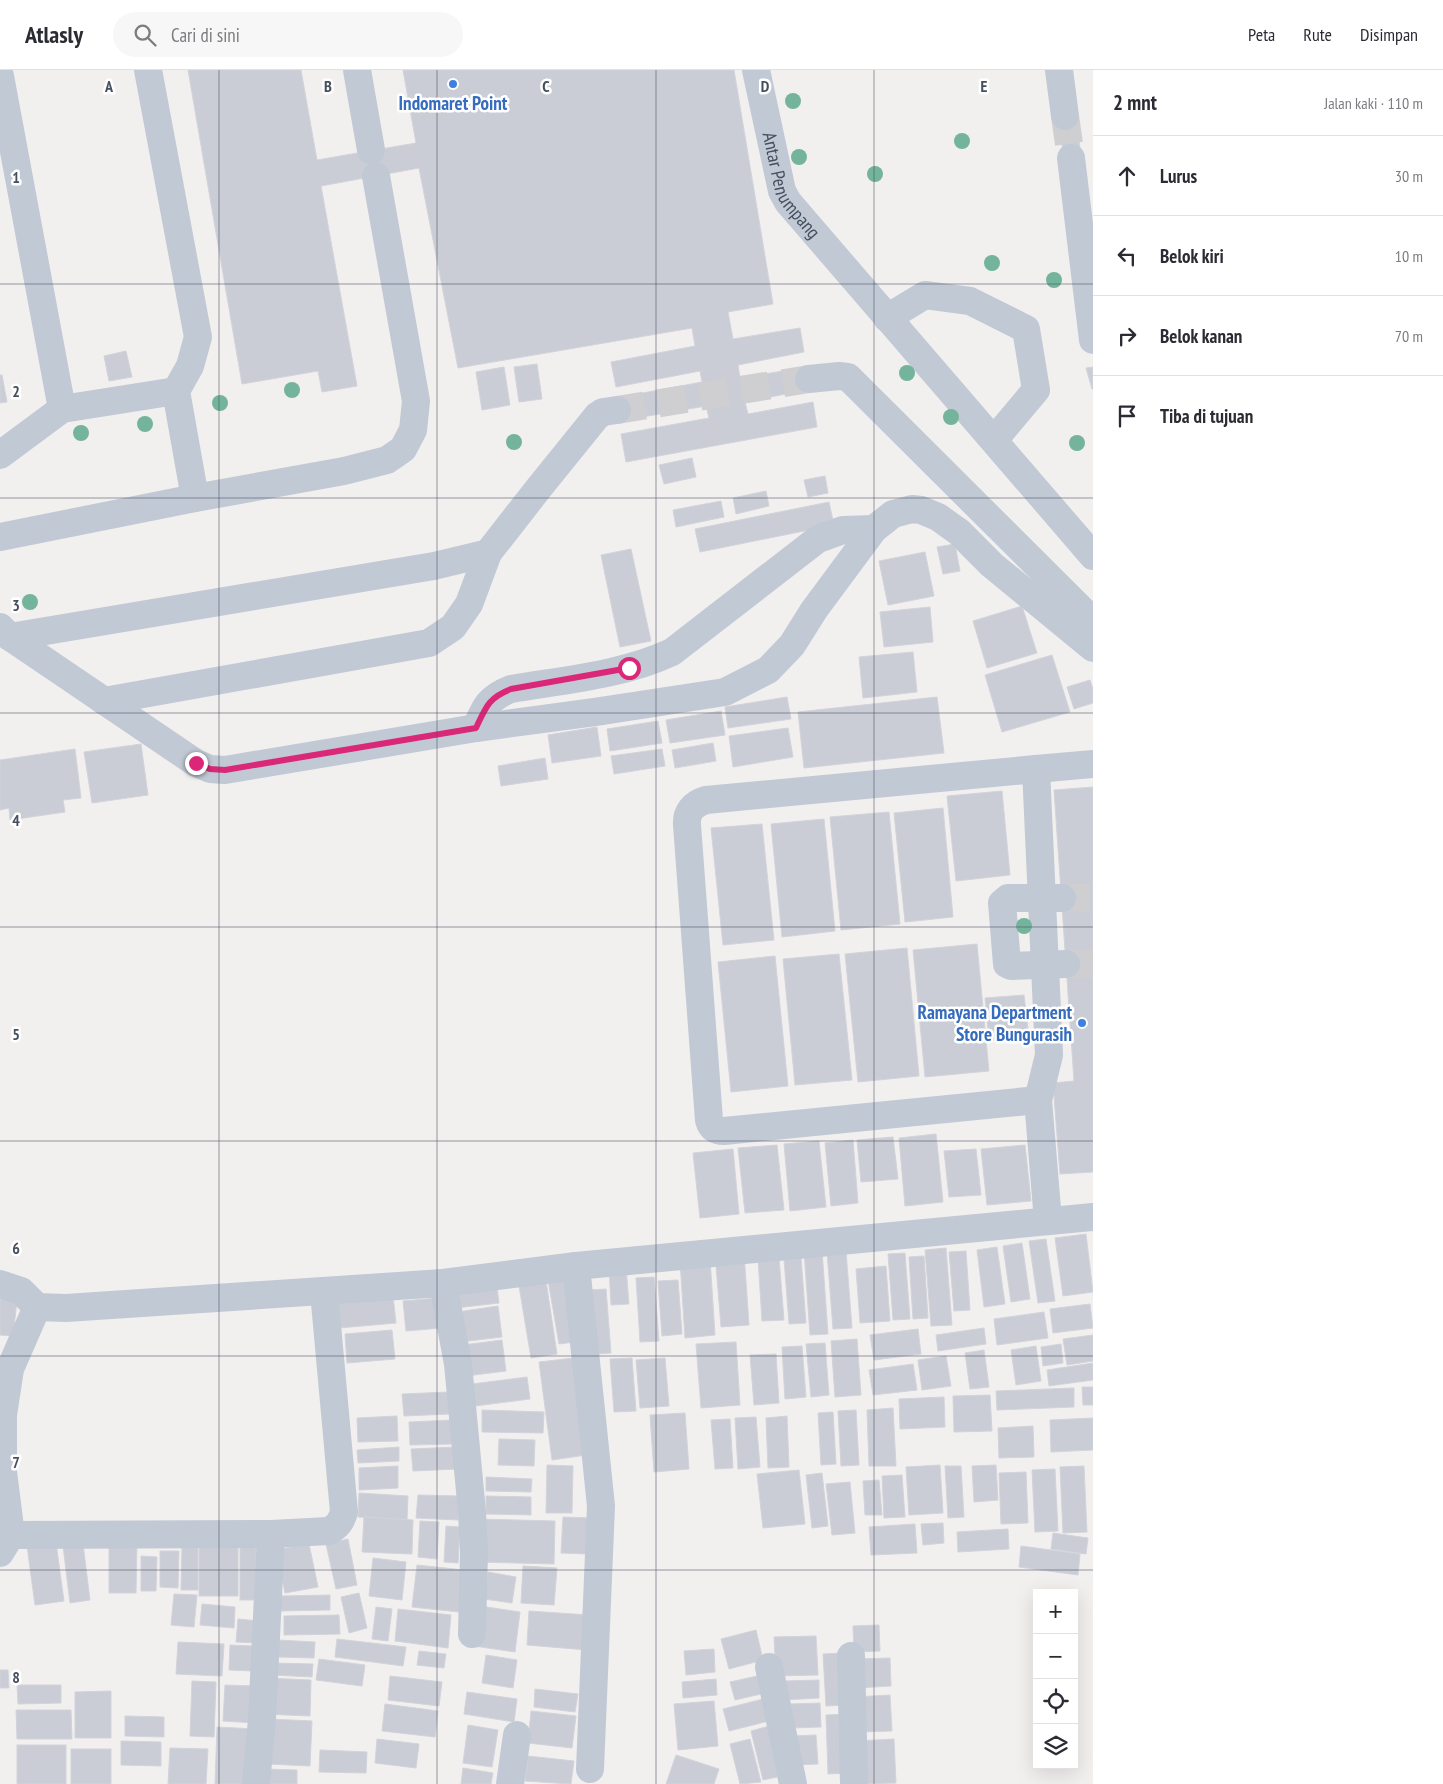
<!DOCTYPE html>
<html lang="id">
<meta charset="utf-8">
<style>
body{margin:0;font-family:"PT Sans Narrow",sans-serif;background:#f7f7f7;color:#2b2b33}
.controls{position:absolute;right:15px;bottom:15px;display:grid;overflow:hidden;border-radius:0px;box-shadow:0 5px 20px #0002}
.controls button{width:45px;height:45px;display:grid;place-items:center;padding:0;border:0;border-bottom:1px solid #e1e1e2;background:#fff;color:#2b2b33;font:25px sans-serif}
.stop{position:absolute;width:15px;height:15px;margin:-11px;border:4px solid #db2777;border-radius:50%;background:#fff}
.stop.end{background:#db2777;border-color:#fff;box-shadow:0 1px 5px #0008}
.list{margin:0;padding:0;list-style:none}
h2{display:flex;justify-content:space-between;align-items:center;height:65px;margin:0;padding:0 20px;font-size:21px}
h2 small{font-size:16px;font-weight:400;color:#7c7c81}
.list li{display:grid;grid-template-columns:32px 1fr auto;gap:15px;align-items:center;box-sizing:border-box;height:80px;padding:0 20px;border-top:1px solid #e1e1e2}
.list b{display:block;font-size:19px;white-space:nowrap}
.list em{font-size:16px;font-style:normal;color:#7c7c81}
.icon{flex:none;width:28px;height:28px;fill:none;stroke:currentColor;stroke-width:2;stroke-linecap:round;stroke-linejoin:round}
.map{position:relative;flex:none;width:1093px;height:1714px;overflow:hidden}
header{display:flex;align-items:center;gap:30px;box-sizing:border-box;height:70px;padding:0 25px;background:#fff;border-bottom:1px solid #e1e1e2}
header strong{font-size:24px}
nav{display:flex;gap:28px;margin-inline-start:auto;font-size:18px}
.search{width:350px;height:45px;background:#f7f7f7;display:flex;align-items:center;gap:12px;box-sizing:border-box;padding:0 18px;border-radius:28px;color:#7c7c81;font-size:19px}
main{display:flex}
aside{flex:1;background:#fff}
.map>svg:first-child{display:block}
</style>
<header>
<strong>Atlasly</strong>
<div class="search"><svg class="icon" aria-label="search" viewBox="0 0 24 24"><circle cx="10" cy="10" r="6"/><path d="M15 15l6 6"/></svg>Cari di sini</div>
<nav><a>Peta</a><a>Rute</a><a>Disimpan</a></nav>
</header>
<main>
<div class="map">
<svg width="1093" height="1714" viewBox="0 0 1093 1714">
<rect width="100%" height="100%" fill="#f2efef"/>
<!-- building -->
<g fill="#cacdd5" stroke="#d2d3db">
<polygon points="188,0 301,0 317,90 416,73 403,0 734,0 773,234 728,242 733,269 800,258 804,282 738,295 740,308 807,297 811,319 745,332 748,344 813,332 817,357 626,392 621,364 709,348 706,336 619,351 616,328 702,312 700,301 616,317 611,292 695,276 692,258 458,298 419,98 321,116 357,316 322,322 318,301 242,314"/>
<polygon points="1076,45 1081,87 1064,89 1058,47"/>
<polygon points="126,281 132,307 109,311 104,286"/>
<polygon points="537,294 542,329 519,332 514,297"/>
<polygon points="504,297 510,335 482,340 476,302"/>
<polygon points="1093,297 1093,319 1092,319 1086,298"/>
<polygon points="0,305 2,305 7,332 0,333"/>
<polygon points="692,388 696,407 664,414 659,395"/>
<polygon points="825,406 828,423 808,427 804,410"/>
<polygon points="766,421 769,436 736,444 733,428"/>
<polygon points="721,431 724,447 676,457 673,440"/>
<polygon points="829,432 834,455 700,482 695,459"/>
<polygon points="955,474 960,501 943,504 937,477"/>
<polygon points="631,479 651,571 620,577 601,485"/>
<polygon points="925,482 934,526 888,535 879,491"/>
<polygon points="1022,536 1037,583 987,598 973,551"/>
<polygon points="930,537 933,572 884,577 880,542"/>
<polygon points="913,582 917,622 863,628 859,587"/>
<polygon points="1052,585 1070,642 1002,662 985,605"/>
<polygon points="1090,610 1093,619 1093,633 1074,639 1067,617"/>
<polygon points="787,627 791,649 728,658 725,637"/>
<polygon points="937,627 944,683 804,698 798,642"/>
<polygon points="721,641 725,665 670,673 666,650"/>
<polygon points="658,651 662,673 610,681 607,659"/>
<polygon points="597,657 601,686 552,693 548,665"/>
<polygon points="788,658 793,687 733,697 729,666"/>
<polygon points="713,673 716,691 675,698 672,680"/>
<polygon points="141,674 148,725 92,733 84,682"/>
<polygon points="75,679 81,728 63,730 65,742 10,750 9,738 0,740 0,690"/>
<polygon points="662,679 665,696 614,704 611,686"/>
<polygon points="545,688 548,709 501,716 498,696"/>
<polygon points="1093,717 1093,1102 1060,1104 1053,1013 1074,1011 1054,720"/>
<polygon points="1002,721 1010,805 956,811 947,726"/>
<polygon points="943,738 953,847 905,852 894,743"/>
<polygon points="889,742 900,854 841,860 830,747"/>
<polygon points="824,749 835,861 782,867 771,754"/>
<polygon points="762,754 774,870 723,875 711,758"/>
<polygon points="977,874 989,1001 925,1007 913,880"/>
<polygon points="907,878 919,1006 858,1012 845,884"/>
<polygon points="839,884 852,1010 795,1015 783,889"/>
<polygon points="775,886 788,1016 731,1022 718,892"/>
<polygon points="1024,925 1029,967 989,971 985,928"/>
<polygon points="936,1064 943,1132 905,1136 899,1068"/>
<polygon points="893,1067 898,1109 861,1112 857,1070"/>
<polygon points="853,1070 858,1133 831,1136 825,1073"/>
<polygon points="819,1071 826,1137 790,1141 784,1074"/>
<polygon points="777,1075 784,1140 745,1143 738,1078"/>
<polygon points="1025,1075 1031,1131 987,1135 981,1079"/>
<polygon points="733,1079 739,1144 700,1148 693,1083"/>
<polygon points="976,1079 981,1125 949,1127 944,1081"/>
<polygon points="1086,1164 1093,1222 1063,1226 1055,1168"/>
<polygon points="1046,1169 1055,1231 1038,1233 1029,1171"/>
<polygon points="1022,1173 1030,1229 1011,1232 1003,1176"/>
<polygon points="997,1177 1005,1234 984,1237 977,1180"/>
<polygon points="946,1178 952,1255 931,1256 925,1180"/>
<polygon points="822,1180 828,1264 810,1265 804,1181"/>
<polygon points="846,1181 852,1258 833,1259 827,1182"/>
<polygon points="966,1181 970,1240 954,1241 949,1182"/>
<polygon points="744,1182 749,1255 721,1257 715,1183"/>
<polygon points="905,1183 910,1249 893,1250 888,1184"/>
<polygon points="924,1186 928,1248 913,1249 909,1187"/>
<polygon points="779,1187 784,1250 762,1251 758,1188"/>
<polygon points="801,1187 806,1253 789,1254 784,1189"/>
<polygon points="710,1188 715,1265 685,1268 680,1191"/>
<polygon points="886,1196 890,1251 860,1253 856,1199"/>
<polygon points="626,1197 629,1234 611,1235 609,1198"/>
<polygon points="570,1200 582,1271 559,1274 547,1204"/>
<polygon points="654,1207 659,1271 640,1272 636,1208"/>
<polygon points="496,1209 499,1233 456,1238 453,1214"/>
<polygon points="678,1210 682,1264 662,1266 658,1211"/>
<polygon points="546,1211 557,1284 531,1288 519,1216"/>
<polygon points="606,1219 611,1283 595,1284 590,1220"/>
<polygon points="393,1226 396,1253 339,1258 336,1231"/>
<polygon points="438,1228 441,1258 406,1261 403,1231"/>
<polygon points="0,1229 17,1230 13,1266 0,1265"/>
<polygon points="1090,1234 1093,1258 1053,1263 1050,1239"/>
<polygon points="498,1236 502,1267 460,1272 457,1242"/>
<polygon points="1044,1242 1048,1268 997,1275 994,1249"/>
<polygon points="984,1258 986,1274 938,1281 936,1265"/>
<polygon points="918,1259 921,1284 874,1290 870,1265"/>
<polygon points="392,1260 395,1289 347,1293 345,1264"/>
<polygon points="1093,1265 1093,1291 1067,1295 1063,1269"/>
<polygon points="857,1269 861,1325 835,1327 831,1271"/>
<polygon points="502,1270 506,1301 466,1306 463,1275"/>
<polygon points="736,1272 740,1335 701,1338 696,1274"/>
<polygon points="825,1273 829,1325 811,1327 806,1274"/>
<polygon points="1061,1274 1063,1293 1043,1296 1041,1277"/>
<polygon points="802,1276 806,1327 785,1329 782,1277"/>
<polygon points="1036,1276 1041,1311 1016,1315 1011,1280"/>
<polygon points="984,1280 989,1317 970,1319 965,1283"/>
<polygon points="776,1284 779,1333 754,1335 750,1285"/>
<polygon points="946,1286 951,1316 922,1320 918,1290"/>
<polygon points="574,1288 586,1385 552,1390 539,1292"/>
<polygon points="632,1288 636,1341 614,1342 610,1289"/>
<polygon points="665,1288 669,1336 640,1338 636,1290"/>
<polygon points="1093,1293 1093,1310 1049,1316 1047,1300"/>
<polygon points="913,1294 917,1320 873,1325 869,1300"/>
<polygon points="527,1307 530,1329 475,1336 472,1314"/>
<polygon points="1082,1317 1093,1317 1093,1335 1083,1335"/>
<polygon points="1074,1318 1074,1337 997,1340 996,1321"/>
<polygon points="449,1322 450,1344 404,1346 402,1324"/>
<polygon points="990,1325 992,1361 954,1362 953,1326"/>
<polygon points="944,1327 945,1357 900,1359 899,1329"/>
<polygon points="893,1338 896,1396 869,1396 867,1340"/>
<polygon points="482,1340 544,1342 543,1363 482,1362"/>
<polygon points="856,1340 859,1395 841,1396 838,1341"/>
<polygon points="833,1342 836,1394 821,1395 818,1343"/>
<polygon points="685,1343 689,1399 654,1402 650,1345"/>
<polygon points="397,1346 398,1371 358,1372 357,1348"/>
<polygon points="787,1346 789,1397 768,1398 766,1348"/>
<polygon points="756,1347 760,1397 738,1399 735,1348"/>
<polygon points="1093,1348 1093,1380 1051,1382 1050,1350"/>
<polygon points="730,1349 733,1398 715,1399 711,1350"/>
<polygon points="452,1350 453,1374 410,1375 409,1352"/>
<polygon points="1033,1356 1034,1387 999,1388 998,1358"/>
<polygon points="499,1369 535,1370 534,1396 498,1395"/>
<polygon points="399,1377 399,1391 358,1393 357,1380"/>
<polygon points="456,1377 457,1399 413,1401 411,1379"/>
<polygon points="547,1395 573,1396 572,1443 546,1443"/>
<polygon points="940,1395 943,1443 909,1445 906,1397"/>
<polygon points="996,1395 998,1430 974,1432 972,1396"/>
<polygon points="398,1396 398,1418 359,1420 359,1398"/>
<polygon points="945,1396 961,1396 964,1447 948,1448"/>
<polygon points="1084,1396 1087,1462 1063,1463 1060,1397"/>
<polygon points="1055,1399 1058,1461 1035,1462 1032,1400"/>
<polygon points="799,1400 805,1454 763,1458 757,1404"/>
<polygon points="1026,1402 1028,1453 1001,1454 999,1403"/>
<polygon points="822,1403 828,1456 812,1458 806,1405"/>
<polygon points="902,1405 905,1447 884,1448 882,1406"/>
<polygon points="486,1407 532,1409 531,1422 486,1421"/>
<polygon points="879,1410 882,1445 865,1445 863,1411"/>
<polygon points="850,1412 855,1463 832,1465 826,1414"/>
<polygon points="359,1423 408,1426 407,1450 358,1447"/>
<polygon points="418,1425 459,1426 458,1450 416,1448"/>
<polygon points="486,1426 531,1427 531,1445 486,1444"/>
<polygon points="364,1447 413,1450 412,1484 362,1482"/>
<polygon points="563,1447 590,1448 589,1484 561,1483"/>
<polygon points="479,1449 555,1451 554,1494 478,1492"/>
<polygon points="420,1451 439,1452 437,1489 418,1487"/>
<polygon points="943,1453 944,1473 923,1475 921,1454"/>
<polygon points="915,1454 917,1483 871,1485 869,1457"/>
<polygon points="446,1456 460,1457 458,1493 444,1492"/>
<polygon points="1008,1459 1009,1479 958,1482 957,1462"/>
<polygon points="1053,1463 1088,1468 1086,1484 1051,1479"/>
<polygon points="348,1469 357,1515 336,1519 326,1474"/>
<polygon points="109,1470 137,1471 136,1523 109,1523"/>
<polygon points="56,1473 64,1531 35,1535 27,1476"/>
<polygon points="83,1474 90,1530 70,1533 63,1476"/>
<polygon points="309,1474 318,1517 285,1523 276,1480"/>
<rect x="240" y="1475" width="16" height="55"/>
<polygon points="182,1476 198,1476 198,1520 181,1520"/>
<polygon points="1021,1476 1080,1484 1078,1505 1019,1497"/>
<rect x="199" y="1477" width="39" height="49"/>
<polygon points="160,1481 179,1481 178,1518 160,1517"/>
<polygon points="141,1486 157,1487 156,1521 141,1521"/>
<polygon points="373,1488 406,1492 402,1530 369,1526"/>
<polygon points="417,1495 464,1500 459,1542 412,1537"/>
<polygon points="523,1496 557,1498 554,1535 521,1533"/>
<polygon points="488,1502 516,1507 512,1533 484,1529"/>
<polygon points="359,1523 367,1558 349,1563 341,1527"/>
<polygon points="174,1524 197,1525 194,1557 171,1555"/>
<polygon points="330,1525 330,1540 280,1541 280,1526"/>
<polygon points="202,1534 235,1537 234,1558 200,1555"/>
<polygon points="480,1536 520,1542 515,1582 474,1576"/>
<polygon points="376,1537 392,1539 388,1571 372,1569"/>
<polygon points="398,1539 451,1545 448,1578 395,1571"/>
<polygon points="529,1541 589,1545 587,1580 527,1575"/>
<polygon points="339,1545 340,1564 284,1565 284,1546"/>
<polygon points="238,1549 259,1551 258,1573 236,1572"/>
<polygon points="879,1555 880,1581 854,1582 853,1556"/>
<polygon points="756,1560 763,1590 729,1599 721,1569"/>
<polygon points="816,1566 818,1605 776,1606 774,1567"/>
<polygon points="337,1569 406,1577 403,1596 335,1587"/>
<polygon points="278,1570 315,1572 314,1588 277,1587"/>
<polygon points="178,1572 224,1574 222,1606 176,1604"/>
<polygon points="230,1575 253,1576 252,1601 229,1600"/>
<polygon points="714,1579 715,1602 686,1605 684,1581"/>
<polygon points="419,1581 446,1584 444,1598 417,1595"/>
<polygon points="844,1583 846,1635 826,1636 823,1584"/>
<polygon points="486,1585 517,1590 513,1618 482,1613"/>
<polygon points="890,1588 891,1616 856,1618 855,1589"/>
<polygon points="319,1589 365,1595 362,1616 316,1610"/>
<polygon points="273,1593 313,1594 312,1607 273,1605"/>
<polygon points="0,1600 8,1600 9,1618 0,1618"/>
<polygon points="390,1606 442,1612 439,1636 388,1630"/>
<polygon points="757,1606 761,1624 735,1630 730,1612"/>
<polygon points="265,1608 311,1610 310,1646 263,1644"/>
<polygon points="716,1609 717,1625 683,1628 682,1612"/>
<polygon points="819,1610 819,1628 784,1630 783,1611"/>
<polygon points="192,1611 216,1612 214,1667 190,1666"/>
<polygon points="17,1615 61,1615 61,1633 18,1634"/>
<polygon points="225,1615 256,1616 255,1653 223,1651"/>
<polygon points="535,1619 578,1624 575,1642 534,1637"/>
<polygon points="111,1621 111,1668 75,1668 75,1622"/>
<polygon points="467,1622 517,1629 514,1652 464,1644"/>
<polygon points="890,1625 892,1661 858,1662 856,1627"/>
<polygon points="767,1628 773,1650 729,1661 723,1639"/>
<polygon points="714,1631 718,1676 678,1680 674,1634"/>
<polygon points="820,1633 821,1657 791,1658 790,1634"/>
<polygon points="385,1634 438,1641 435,1667 382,1661"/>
<polygon points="16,1640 71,1640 72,1669 17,1669"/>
<polygon points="531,1641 576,1646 572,1678 528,1673"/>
<polygon points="847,1644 850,1703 828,1704 826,1645"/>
<polygon points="125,1646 164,1647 164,1667 125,1666"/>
<polygon points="269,1649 312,1651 310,1696 268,1694"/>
<polygon points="468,1655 498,1660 492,1697 463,1693"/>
<polygon points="769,1656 782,1706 763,1710 751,1661"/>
<polygon points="217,1657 256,1659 254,1714 215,1714"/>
<polygon points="816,1665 818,1694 794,1695 793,1666"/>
<polygon points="377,1669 419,1674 416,1698 375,1693"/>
<polygon points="750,1669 761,1712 740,1714 730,1674"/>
<polygon points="894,1669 896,1713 859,1714 857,1671"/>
<polygon points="121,1671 161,1672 161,1696 121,1695"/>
<rect x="17" y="1675" width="49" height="39"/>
<polygon points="170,1678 208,1679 206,1714 168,1714"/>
<rect x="71" y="1679" width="40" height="35"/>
<polygon points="320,1680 367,1682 366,1703 319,1702"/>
<polygon points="676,1685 719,1699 714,1714 666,1714"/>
<polygon points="528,1686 574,1691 571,1714 525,1711"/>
<polygon points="463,1698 493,1703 491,1714 461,1714"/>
<polygon points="263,1699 297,1700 297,1714 263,1714"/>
</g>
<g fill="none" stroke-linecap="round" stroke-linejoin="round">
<!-- minor-tunnel -->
<g stroke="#cfcfd2" stroke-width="28" stroke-dasharray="28 14" stroke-linecap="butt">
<polyline points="1065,46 1071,88"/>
<polyline points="617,340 809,309"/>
<polyline points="1062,828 1093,828"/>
<polyline points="1066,894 1093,894"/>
</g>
<!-- minor -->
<g stroke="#c1c9d5" stroke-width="28">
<polyline points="148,0 198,267 190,296 176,321 195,428"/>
<polyline points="357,0 371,80"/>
<path id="s1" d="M756 0 782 121 788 132 1093 486"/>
<polyline points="1059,0 1065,46"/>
<polyline points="0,6 62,339"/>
<polyline points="1071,88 1093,270"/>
<polyline points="887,248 925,225 970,231 1026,259 1036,320 994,370"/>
<polyline points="809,309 839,306 848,307 1093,551"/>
<polyline points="0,385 62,339 176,321"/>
<polyline points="0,467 195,428 344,401 387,390 403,379 413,360 416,331 376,106"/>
<polyline points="0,557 10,567 196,693 210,699 225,700 476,658 595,642 725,622 768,600 792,575 814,540 874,459 893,444 912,439 921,440 938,447 959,462 992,495 1093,578"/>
<polyline points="10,567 434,496 488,483 538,419 597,346 603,342 617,340"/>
<polyline points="104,631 429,573 453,557 469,534 488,483"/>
<path d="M476 658C485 637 488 628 511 619 564 610 623 605 672 582L818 469 843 460 874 459"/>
<path d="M1036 699 1049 985 1038 1030 724 1061C716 1061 711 1058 709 1050L687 755C686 742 693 734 706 730Z"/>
<polyline points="1036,699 1093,694"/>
<polyline points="1062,828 1008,828 1002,833 1007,894 1011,896 1066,894"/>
<polyline points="1038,1030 1047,1139"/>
<polyline points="576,1196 601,1436 590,1699"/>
<polyline points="443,1213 458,1294 472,1442 474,1482 472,1564"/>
<polyline points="0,1214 21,1221 37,1237 66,1238 443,1213 576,1196 1093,1147"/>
<polyline points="11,1465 3,1402 3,1345 10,1299 37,1237"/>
<path d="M0 1483 11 1465 271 1464 329 1461C338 1456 341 1452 344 1442L324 1222"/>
<polyline points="851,1586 854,1714"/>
<polyline points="769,1597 793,1714"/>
<polyline points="256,1714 262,1649 271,1464"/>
<polyline points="510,1714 517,1665"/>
</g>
</g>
<!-- trees -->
<g fill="#74b39c">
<circle cx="793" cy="31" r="8"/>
<circle cx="962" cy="71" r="8"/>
<circle cx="799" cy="87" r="8"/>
<circle cx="875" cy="104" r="8"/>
<circle cx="992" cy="193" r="8"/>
<circle cx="1054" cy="210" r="8"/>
<circle cx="907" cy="303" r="8"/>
<circle cx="292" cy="320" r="8"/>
<circle cx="220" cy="333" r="8"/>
<circle cx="951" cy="347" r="8"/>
<circle cx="145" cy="354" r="8"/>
<circle cx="81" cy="363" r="8"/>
<circle cx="514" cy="372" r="8"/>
<circle cx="1077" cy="373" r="8"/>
<circle cx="30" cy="532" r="8"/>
<circle cx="1024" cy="856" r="8"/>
</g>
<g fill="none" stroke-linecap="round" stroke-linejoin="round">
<!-- route -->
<path stroke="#db2777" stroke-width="6" d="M196 693 210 699 225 700 476 658C486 637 488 628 511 619L629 598"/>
</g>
<!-- grid -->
<path fill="none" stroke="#454f5e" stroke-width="1" stroke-opacity="0.55" d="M219 0V1714M437 0V1714M656 0V1714M874 0V1714M0 214H1093M0 428H1093M0 643H1093M0 857H1093M0 1071H1093M0 1286H1093M0 1500H1093"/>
<!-- markers -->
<g fill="#3f7fe0" stroke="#fff" stroke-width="2">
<circle cx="453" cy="14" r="5"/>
<circle cx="1082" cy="953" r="5"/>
</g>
<g text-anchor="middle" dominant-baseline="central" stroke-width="5" stroke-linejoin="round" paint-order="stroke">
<!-- shop labels -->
<g font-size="19" font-weight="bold" fill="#366cbe" stroke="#fff">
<text x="453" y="33">Indomaret Point</text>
<text x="1072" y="942" text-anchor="end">Ramayana Department<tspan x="1072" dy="22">Store Bungurasih</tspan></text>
</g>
<!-- street labels -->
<g font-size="19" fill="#454f5e" stroke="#fff">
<text stroke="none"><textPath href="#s1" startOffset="122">Antar Penumpang</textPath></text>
</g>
</g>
<g font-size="16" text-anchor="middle" font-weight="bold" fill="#454f5e" stroke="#fff" stroke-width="5" stroke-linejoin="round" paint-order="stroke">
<text x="109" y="22">A</text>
<text x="328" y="22">B</text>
<text x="546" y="22">C</text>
<text x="765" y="22">D</text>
<text x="984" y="22">E</text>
<text x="16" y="113">1</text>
<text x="16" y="327">2</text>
<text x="16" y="541">3</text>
<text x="16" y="756">4</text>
<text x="16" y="970">5</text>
<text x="16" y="1184">6</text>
<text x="16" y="1398">7</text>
<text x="16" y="1613">8</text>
</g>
</svg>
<div class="controls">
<button>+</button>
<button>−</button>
<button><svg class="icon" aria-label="locate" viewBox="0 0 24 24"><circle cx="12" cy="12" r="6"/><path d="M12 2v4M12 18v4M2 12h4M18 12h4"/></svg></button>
<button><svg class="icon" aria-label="layers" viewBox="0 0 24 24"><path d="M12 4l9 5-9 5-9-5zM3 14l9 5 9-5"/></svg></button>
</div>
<div class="stop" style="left:629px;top:598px"></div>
<div class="stop end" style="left:196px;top:693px"></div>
</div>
<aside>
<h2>2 mnt<small>Jalan kaki · 110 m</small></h2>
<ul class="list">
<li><svg class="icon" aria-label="ahead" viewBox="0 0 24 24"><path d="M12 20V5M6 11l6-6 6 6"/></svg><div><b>Lurus</b></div><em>30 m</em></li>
<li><svg class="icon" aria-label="left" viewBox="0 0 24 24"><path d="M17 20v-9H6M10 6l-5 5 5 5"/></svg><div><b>Belok kiri</b></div><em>10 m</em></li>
<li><svg class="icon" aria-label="right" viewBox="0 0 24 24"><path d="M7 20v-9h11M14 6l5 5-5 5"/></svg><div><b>Belok kanan</b></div><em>70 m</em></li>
<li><svg class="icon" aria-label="arrive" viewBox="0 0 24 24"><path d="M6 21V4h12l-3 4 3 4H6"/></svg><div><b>Tiba di tujuan</b></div></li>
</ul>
</aside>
</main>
